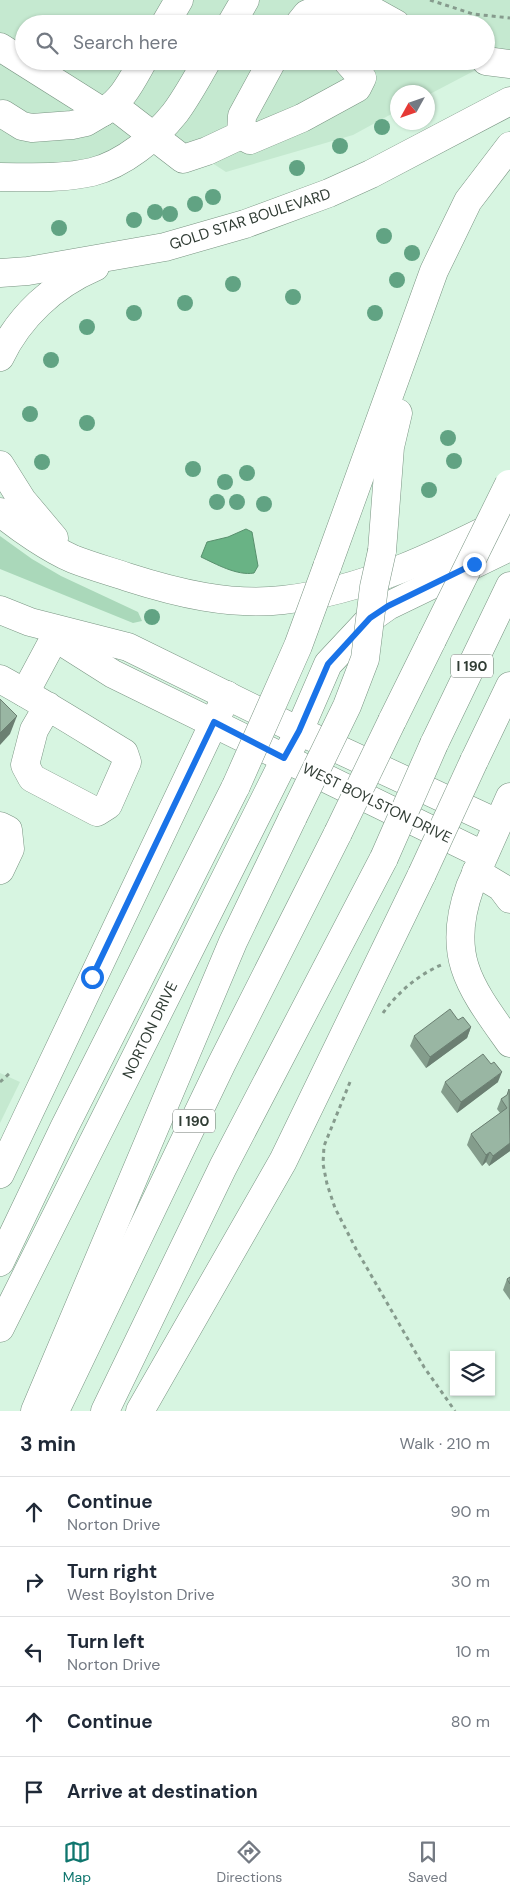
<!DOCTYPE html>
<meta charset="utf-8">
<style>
body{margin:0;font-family:"DM Sans",sans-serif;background:#f2f2f3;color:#1f2937}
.controls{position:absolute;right:15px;bottom:15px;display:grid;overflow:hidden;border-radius:0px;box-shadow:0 1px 4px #0004}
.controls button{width:45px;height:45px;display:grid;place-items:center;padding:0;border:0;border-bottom:1px solid #e0e1e3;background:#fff;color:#1f2937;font:25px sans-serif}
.compass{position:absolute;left:390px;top:85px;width:45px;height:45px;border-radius:50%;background:#fff;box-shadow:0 1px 4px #0004;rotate:230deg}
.stop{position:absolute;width:15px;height:15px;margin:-11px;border:4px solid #1a73e8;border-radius:50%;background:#fff}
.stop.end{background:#1a73e8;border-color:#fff;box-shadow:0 1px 5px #0008}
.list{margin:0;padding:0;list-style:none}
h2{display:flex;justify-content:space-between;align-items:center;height:65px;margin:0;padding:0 20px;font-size:21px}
h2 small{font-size:16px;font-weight:400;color:#747a83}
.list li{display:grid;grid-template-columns:32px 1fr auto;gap:15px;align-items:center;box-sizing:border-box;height:70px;padding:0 20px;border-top:1px solid #e0e1e3}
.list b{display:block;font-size:19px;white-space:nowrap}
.list p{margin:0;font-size:16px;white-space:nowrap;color:#747a83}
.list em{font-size:16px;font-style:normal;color:#747a83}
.icon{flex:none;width:28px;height:28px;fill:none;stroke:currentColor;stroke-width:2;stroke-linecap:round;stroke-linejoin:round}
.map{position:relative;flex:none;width:510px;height:1411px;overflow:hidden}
.search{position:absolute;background:#fff;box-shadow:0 1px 4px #0004;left:15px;right:15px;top:15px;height:55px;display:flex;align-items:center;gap:12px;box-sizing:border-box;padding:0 18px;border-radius:28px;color:#747a83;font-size:19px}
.sheet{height:415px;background:#fff}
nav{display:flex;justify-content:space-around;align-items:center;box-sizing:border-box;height:70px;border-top:1px solid #e0e1e3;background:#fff;font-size:14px;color:#747a83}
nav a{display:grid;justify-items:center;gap:2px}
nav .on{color:#0f766e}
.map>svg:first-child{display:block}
</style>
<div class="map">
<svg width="510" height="1411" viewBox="0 0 510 1411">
<rect width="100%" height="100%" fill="#d7f5e1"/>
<!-- built -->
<g fill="#c5e9d0" fill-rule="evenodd">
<path d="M0 0H510V52L428 95V92H398L397 111 353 135 226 172 149 122 136 137 94 159 71 163 0 166ZM24 24H486V61H24Z"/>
<polygon points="0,1073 20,1082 0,1123"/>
</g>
<!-- green -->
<polygon fill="#aad8ba" points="0,536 32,559 61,576 138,612 142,621 133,623 0,569"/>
<!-- water -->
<path fill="#69b385" stroke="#588f6d" d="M246 529 252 532 258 566 254 573C237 576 216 564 201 557L207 542 228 537Z"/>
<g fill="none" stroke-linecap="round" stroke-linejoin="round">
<!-- minor casing -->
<g stroke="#799482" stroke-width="29">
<g id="minor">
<polyline points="165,24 179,0"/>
<polyline points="299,24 307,14 331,5 360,22 375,24"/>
<path d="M0 47 103 112C123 100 132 80 143 61"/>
<polyline points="272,61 242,116 241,135 250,140 302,118 357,88 362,78 347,61"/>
<polyline points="113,105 183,159 207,151 241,135"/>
<polyline points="3,114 22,126 32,128 72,125 86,122 103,112"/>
<path d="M0 679C42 702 83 728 124 753L127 762 108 805 97 812 32 778 25 765 34 730 48 706"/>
<polyline points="25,693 55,637"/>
<polyline points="299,731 497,823"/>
<polyline points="284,758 483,855"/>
<path d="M510 797 470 887C445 957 471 988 510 1043"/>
<polyline points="0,826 8,830 10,849 0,870"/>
<polyline points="476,872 501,887 510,899"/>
</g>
</g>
<!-- major casing -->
<g stroke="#799482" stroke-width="29">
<g id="major">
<polyline points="353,0 396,24"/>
<polyline points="231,24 245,0"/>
<polyline points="486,61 510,64"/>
<path d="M0 177C30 177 62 179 92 172 124 164 155 138 175 113 187 97 197 78 207 61"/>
<polyline points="0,273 28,271 165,247 245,224 329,193 371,174 510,101"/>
<path d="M0 357C19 317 53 285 95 267"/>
<polyline points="0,465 22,500 54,538"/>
<path d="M0 512C19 528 50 549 73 559 91 566 109 571 127 577 177 593 230 606 283 600 364 591 439 554 510 518"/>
<polyline points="0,610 30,622 128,647 299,731"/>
<polyline points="53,636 113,674 276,754"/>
<polyline points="0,1174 227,695"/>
<polyline points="0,1328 299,731 328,664 371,618 388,606 510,547"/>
</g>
</g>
<!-- highway casing -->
<g stroke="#799482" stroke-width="29">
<g id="highway">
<polyline points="382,551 390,447 398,413"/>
<polyline points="327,567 434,271 468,201 510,146"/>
<polyline points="392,721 432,640"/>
<polyline points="434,744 510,586"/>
<polyline points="474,761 510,686"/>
<polyline points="0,1262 64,1128 236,786"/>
<polyline points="35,1411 233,942 293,817"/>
<polyline points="55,1411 221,1065 338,833"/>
<polyline points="105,1411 223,1167 384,858"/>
<polyline points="140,1411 283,1161 422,874"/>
</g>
</g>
<!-- path -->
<g stroke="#869b8d" stroke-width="3" stroke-dasharray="4 4" stroke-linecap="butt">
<polyline points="430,0 473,14 510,18"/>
<path d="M383 1013C397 993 418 975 441 965"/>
<polyline points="0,1082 10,1073"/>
<polyline points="350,1082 324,1146 323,1164 327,1184 335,1208 356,1249 424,1367 455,1411"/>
</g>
<!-- minor -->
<use href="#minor" stroke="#fff" stroke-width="28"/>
<!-- major -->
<use href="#major" stroke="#fff" stroke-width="28"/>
<!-- highway -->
<use href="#highway" stroke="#fff" stroke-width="28"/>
<!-- highway-bridge casing -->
<g stroke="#799482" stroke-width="29" stroke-linecap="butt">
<g id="highway-bridge">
<polyline points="432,640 509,484"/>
<polyline points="236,786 298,646 327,567"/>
<polyline points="293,817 347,706 365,659 374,587 382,551"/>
<polyline points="338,833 392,721"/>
<polyline points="384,858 434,744"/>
<polyline points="422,874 474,761"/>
</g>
</g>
<!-- highway-bridge -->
<use href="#highway-bridge" stroke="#fff" stroke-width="28"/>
</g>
<!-- trees -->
<g fill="#61a383">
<circle cx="382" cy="127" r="8"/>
<circle cx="340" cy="146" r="8"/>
<circle cx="297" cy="168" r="8"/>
<circle cx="213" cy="197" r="8"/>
<circle cx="195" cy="204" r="8"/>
<circle cx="155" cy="212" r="8"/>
<circle cx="170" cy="214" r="8"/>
<circle cx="134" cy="220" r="8"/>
<circle cx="59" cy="228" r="8"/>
<circle cx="384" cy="236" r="8"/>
<circle cx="412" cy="253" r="8"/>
<circle cx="397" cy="280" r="8"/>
<circle cx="233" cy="284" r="8"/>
<circle cx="293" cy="297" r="8"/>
<circle cx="185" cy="303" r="8"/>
<circle cx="134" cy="313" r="8"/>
<circle cx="375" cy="313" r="8"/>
<circle cx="87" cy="327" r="8"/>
<circle cx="51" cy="360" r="8"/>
<circle cx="30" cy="414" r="8"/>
<circle cx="87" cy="423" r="8"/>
<circle cx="448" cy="438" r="8"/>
<circle cx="454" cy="461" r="8"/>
<circle cx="42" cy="462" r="8"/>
<circle cx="193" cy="469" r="8"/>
<circle cx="247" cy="473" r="8"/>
<circle cx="225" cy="482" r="8"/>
<circle cx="429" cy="490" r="8"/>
<circle cx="217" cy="502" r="8"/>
<circle cx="237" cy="502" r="8"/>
<circle cx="264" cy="504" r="8"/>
<circle cx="152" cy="617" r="8"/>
</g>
<!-- wall -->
<g fill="#849d8c">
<polygon points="458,1020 471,1027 467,1038 426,1068 410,1046 414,1036"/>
<polygon points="445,1082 498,1082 457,1113 441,1092"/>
<polygon points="510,1089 510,1151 489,1166 486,1162 482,1166 467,1145 471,1134 500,1113 497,1109 501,1099 507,1095"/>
<polygon points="510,1277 510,1300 503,1290 507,1279"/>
</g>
<!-- shaded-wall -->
<g fill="#6b7f72">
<polygon points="17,716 10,734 0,745 0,733"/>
<polygon points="471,1027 467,1038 426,1068 430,1057"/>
<polygon points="502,1072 498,1082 457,1113 461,1102"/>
<polygon points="510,1143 510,1151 489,1166 493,1156"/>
<polygon points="490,1152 486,1162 482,1166 486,1155"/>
</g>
<!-- building -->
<g fill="#99b6a3" stroke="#6b7f72">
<polygon points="0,699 17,716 0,733"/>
<polygon points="450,1009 458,1020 463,1017 471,1027 430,1057 414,1036"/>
<polygon points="483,1054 491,1064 494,1062 502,1072 461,1102 445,1082"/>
<polygon points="509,1089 510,1143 493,1156 490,1152 486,1155 471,1134 507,1108 501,1099 507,1095"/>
<polygon points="510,1277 510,1284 507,1279"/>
</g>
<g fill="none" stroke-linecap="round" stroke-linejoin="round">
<!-- route -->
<polyline stroke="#1a73e8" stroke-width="6" points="92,977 214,722 284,758 299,731 328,664 370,618 388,606 474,564"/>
</g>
<g text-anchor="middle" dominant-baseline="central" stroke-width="5" stroke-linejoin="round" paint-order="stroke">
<!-- shield labels -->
<g fill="#fff" stroke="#6e7671" stroke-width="1">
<rect x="451" y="654.5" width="42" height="23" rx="4"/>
<rect x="173" y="1109.5" width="42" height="23" rx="4"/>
</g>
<g font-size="14" font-weight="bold" fill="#303c34">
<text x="472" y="666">I 190</text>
<text x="194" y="1121">I 190</text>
</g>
<!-- street labels -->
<g font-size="15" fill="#303c34" stroke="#fff">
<text transform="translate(250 219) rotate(-18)">GOLD STAR BOULEVARD</text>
<text transform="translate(377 803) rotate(26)">WEST BOYLSTON DRIVE</text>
<text transform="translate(150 1030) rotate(-64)">NORTON DRIVE</text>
</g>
</g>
</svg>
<div class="controls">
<button><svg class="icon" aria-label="layers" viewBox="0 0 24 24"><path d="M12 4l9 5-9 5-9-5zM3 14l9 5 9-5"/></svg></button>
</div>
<svg class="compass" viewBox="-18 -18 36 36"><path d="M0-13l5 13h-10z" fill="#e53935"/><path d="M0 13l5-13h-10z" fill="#747a83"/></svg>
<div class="stop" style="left:92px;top:977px"></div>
<div class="stop end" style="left:474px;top:564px"></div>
<div class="search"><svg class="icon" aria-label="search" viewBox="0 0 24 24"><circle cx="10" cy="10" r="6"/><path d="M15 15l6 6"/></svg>Search here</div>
</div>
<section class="sheet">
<h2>3 min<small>Walk · 210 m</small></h2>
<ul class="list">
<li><svg class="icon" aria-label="ahead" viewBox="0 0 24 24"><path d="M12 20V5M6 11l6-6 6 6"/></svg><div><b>Continue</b><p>Norton Drive</p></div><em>90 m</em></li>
<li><svg class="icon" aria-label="right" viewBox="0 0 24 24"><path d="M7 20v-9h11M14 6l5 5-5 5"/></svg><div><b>Turn right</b><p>West Boylston Drive</p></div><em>30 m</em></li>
<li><svg class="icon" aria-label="left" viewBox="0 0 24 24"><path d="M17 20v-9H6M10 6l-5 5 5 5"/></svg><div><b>Turn left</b><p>Norton Drive</p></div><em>10 m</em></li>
<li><svg class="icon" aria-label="ahead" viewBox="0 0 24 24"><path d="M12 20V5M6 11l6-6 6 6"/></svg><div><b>Continue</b></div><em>80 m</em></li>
<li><svg class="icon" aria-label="arrive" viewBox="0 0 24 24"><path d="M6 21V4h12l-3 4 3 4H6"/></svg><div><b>Arrive at destination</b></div></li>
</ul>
</section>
<nav>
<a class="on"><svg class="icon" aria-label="map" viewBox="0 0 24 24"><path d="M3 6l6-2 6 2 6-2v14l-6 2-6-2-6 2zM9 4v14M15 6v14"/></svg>Map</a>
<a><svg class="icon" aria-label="directions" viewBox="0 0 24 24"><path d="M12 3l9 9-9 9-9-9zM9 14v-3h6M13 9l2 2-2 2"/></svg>Directions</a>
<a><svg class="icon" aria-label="saved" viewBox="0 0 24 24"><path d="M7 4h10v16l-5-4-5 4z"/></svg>Saved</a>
</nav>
